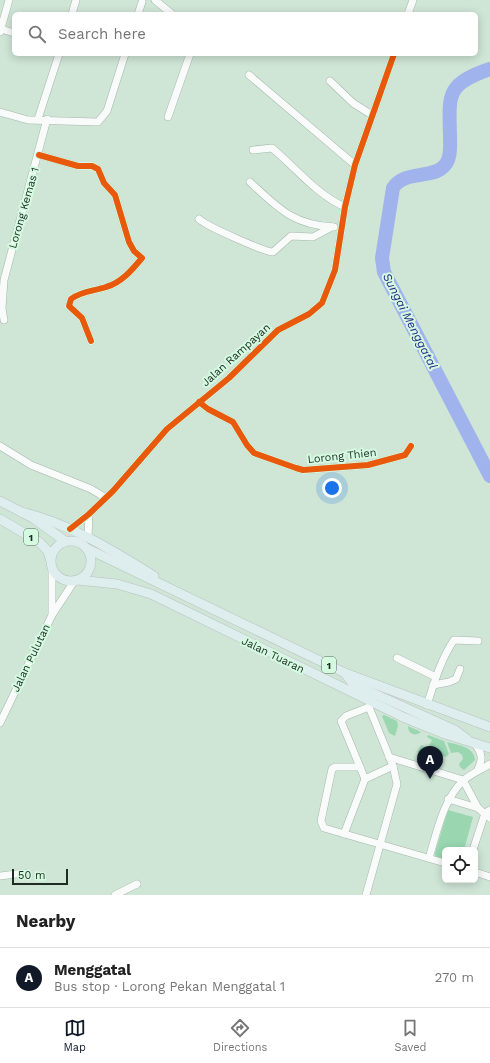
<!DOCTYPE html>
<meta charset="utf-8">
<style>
body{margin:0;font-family:"Work Sans",sans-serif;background:#f6f6f6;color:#222}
.controls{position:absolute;right:12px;bottom:12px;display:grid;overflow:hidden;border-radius:6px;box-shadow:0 2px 10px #0003}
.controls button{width:36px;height:36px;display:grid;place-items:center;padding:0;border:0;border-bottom:1px solid #e0e0e0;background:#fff;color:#222;font:20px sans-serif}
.scale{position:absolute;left:12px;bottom:10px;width:56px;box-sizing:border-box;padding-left:4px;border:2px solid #1e2c23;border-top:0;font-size:11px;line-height:14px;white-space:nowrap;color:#1e2c23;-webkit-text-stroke:3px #d4fae0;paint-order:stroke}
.you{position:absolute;left:332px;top:488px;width:14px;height:14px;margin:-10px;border:3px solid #fff;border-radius:50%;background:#1a73e8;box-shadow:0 0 0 6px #1a73e833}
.badge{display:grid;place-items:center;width:26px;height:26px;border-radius:50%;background:#111827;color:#fff;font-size:13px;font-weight:700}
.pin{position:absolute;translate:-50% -33px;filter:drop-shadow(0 1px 2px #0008)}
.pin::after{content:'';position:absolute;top:21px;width:14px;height:12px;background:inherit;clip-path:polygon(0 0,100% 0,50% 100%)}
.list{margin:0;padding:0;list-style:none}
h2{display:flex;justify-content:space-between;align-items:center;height:52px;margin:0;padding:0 16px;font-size:17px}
h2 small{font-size:13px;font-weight:400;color:#767676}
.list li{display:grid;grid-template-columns:26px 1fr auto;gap:12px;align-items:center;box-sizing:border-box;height:60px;padding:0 16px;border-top:1px solid #e0e0e0}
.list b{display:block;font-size:15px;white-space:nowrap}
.list p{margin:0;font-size:13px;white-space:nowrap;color:#767676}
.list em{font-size:13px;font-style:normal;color:#767676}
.icon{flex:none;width:22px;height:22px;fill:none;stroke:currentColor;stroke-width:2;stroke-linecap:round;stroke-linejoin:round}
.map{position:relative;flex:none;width:490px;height:895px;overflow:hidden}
.search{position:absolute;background:#fff;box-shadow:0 2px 10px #0003;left:12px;right:12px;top:12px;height:44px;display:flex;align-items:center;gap:10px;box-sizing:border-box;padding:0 14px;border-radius:6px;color:#767676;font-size:15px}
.sheet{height:112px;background:#fff}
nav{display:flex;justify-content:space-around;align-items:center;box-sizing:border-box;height:56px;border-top:1px solid #e0e0e0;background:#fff;font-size:11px;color:#767676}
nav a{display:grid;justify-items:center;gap:2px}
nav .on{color:#111827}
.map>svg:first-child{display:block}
</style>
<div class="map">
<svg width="490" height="895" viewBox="0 0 490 895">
<rect width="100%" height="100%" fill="#cfe5d6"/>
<!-- green -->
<g fill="#9ad7b1">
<polygon points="384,715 397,721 398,726 395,736 389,733 382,716"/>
<path d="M408 726 421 732C415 737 408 734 408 726Z"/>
<polygon points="428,735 444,741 449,754 446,757 437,754 437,752 431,749 429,756 417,752 421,745 428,748 432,740 427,737"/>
<path d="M447 742C457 745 474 746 475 760L464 770 460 767 459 764 463 759 462 755 458 752 451 753Z"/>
<polygon points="448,810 473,817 464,850 445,850 445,863 436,860 435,853"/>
</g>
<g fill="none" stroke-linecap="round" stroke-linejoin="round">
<!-- river -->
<path stroke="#a1b3ec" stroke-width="14" d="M490 69C446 84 449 94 450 136 450 144 451 153 448 160 439 182 405 168 393 188L382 258 384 272 490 476"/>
<!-- minor casing -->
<g stroke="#a5b6ab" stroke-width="8">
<g id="minor">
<polyline points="155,0 172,14"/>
<polyline points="72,14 76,0"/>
<polyline points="138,14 142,2"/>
<polyline points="408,14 413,0"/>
<polyline points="1,29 14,33"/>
<polyline points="0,32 9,0"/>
<polyline points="249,75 355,165"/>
<polyline points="330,81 353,103 372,115"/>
<polyline points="0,112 28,120 98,122 107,111 125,54"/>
<polyline points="168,117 190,54"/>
<polyline points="38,119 59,54"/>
<path d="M253 150 272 148C295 167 317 195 345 207"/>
<path d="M39 155 78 166H92L98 169 104 183 115 195 129 242 134 251 142 258C132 270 121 283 106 287 94 291 81 291 71 299L69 306 82 318 91 341"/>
<path d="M250 182C278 208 293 225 334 227"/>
<path d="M199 219C206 226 265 252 273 252L291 236 313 237 332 227"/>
<polyline points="4,320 2,308 4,280 47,119"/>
<polyline points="199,402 208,409 233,422 247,445 254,453 296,468 303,470 368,465 405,455 411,446"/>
<polyline points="0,446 31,465 91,489 106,498"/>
<polyline points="70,529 89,514 113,491 167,429 229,378 278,330 309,314 322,303 335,270 345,207 355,165 394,54"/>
<polyline points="88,537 89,514"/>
<polyline points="52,615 52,569"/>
<polyline points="397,658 436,677"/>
<polyline points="433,685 449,682 456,679 460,669"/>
<path d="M427 705C434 683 441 659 454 640L478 641"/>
<polyline points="0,723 52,615 75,580"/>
<path d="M475 744C482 753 483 759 478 769"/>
<polyline points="389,757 463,780 478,808"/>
<polyline points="360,767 335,767 332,769 321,821 324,828 445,863"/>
<polyline points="365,779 393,766"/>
<polyline points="448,799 478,808 490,818"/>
<polyline points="344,834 365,779 341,721 346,716 369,707"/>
<polyline points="473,850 485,813 490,810"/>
<path d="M429 858C437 832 443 799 464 780 472 773 481 770 490 764"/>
<polyline points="475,872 490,877"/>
<polyline points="0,876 24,873"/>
<polyline points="115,895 137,884"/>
<polyline points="366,895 397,784 393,766 369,707 370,702"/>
</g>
</g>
<!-- major casing -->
<g stroke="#b8c3bd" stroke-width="10">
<g id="major">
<polyline points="0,501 33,518 65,541"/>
<path d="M21 512C69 523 112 550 154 576"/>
<polyline points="0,519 39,542 48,551 50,559"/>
<circle cx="71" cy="561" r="20"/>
<polyline points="86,548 345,673 490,727"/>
<polyline points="77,580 117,584 151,594 403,717 445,734 490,748"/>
<polyline points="345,673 353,684 455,730 467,739"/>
</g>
</g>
<!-- minor -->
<use href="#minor" stroke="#f8fbf9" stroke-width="7"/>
<!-- major -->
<use href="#major" stroke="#deeded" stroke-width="9"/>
<!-- cycleway casing -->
<g stroke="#d4fae0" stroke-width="8">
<g id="cycleway">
<path d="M39 155 78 166H92L98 169 104 183 115 195 129 242 134 251 142 258C132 270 121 283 106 287 94 291 81 291 71 299L69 306 82 318 91 341"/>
<polyline points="199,402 208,409 233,422 247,445 254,453 296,468 303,470 368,465 405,455 411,446"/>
<polyline points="70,529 89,514 113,491 167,429 229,378 278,330 309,314 322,303 335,270 345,207 355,165 394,54"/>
</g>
</g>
<!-- cycleway -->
<use href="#cycleway" stroke="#e8590c" stroke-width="6"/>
</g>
<g text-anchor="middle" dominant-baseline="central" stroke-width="4" stroke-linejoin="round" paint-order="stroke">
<!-- shield labels -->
<g fill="#d4fae0" stroke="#556a5c" stroke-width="1">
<rect x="24" y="529" width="14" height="16" rx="3"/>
<rect x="322" y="657" width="14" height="16" rx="3"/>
</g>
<g font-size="10" font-weight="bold" fill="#1e2c23">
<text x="31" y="537">1</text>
<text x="329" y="665">1</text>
</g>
<!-- street labels -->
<g font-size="11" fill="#1e2c23" stroke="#d4fae0">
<text transform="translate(24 208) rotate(-74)">Lorong Kemas 1</text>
<text transform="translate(236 355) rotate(-42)">Jalan Rampayan</text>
<text transform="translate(342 456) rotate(-6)">Lorong Thien</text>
<text transform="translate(273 655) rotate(26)">Jalan Tuaran</text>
<text transform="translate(31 658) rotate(-64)">Jalan Pulutan</text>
</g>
<!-- water labels -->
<g font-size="12" font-style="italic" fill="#282689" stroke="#d4fae0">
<text transform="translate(410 321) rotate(63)">Sungai Menggatal</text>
</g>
</g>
</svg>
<div class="controls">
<button><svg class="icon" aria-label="locate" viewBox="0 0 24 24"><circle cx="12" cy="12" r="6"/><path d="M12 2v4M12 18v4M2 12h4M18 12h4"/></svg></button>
</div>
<div class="scale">50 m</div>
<div class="you"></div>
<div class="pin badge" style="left:430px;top:779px">A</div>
<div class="search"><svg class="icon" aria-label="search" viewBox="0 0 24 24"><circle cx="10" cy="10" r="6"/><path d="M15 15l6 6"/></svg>Search here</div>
</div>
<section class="sheet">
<h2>Nearby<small></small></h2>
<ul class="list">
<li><span class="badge">A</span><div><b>Menggatal</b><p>Bus stop · Lorong Pekan Menggatal 1</p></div><em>270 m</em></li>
</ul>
</section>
<nav>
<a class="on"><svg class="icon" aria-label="map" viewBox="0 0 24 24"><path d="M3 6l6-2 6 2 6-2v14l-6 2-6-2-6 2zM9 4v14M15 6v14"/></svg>Map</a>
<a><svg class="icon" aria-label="directions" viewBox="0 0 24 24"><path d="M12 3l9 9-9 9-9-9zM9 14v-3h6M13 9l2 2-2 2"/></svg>Directions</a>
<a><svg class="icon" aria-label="saved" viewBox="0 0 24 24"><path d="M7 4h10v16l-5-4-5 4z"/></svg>Saved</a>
</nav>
